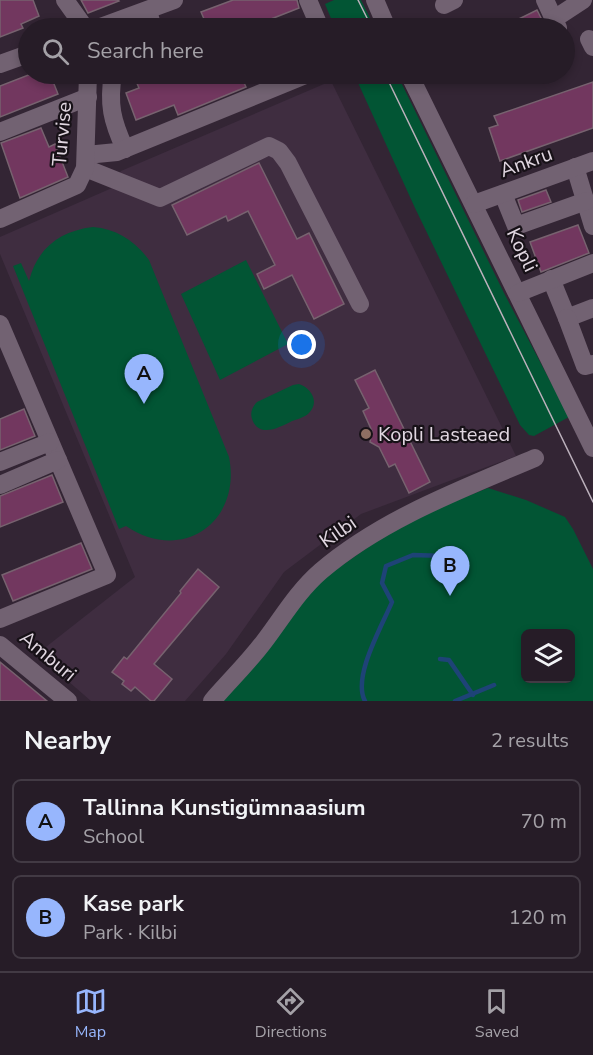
<!DOCTYPE html>
<meta charset="utf-8">
<style>
body{margin:0;font-family:"Nunito Sans",sans-serif;background:#2e252f;color:#f1f3f6}
.controls{position:absolute;right:18px;bottom:18px;display:grid;overflow:hidden;border-radius:9px;box-shadow:0 3px 9px #0003}
.controls button{width:54px;height:54px;display:grid;place-items:center;padding:0;border:0;border-bottom:2px solid #423a44;background:#261c27;color:#f1f3f6;font:30px sans-serif}
.you{position:absolute;left:302px;top:345px;width:21px;height:21px;margin:-15px;border:4px solid #fff;border-radius:50%;background:#1a73e8;box-shadow:0 0 0 9px #1a73e833}
.badge{display:grid;place-items:center;width:39px;height:39px;border-radius:50%;background:#97b6fd;color:#111;font-size:20px;font-weight:700}
.pin{position:absolute;translate:-50% -50px;filter:drop-shadow(0 2px 3px #0008)}
.pin::after{content:'';position:absolute;top:32px;width:21px;height:18px;background:inherit;clip-path:polygon(0 0,100% 0,50% 100%)}
.list{margin:0;padding:0;list-style:none}
h2{display:flex;justify-content:space-between;align-items:center;height:78px;margin:0;padding:0 24px;font-size:26px}
h2 small{font-size:20px;font-weight:400;color:#a4a1a7}
.list li{display:grid;grid-template-columns:39px 1fr auto;gap:18px;align-items:center;box-sizing:border-box;height:84px;margin:0 12px 12px;padding:0 12px;border:2px solid #423a44;border-radius:9px}
.list b{display:block;font-size:22px;white-space:nowrap}
.list p{margin:0;font-size:20px;white-space:nowrap;color:#a4a1a7}
.list em{font-size:20px;font-style:normal;color:#a4a1a7}
.icon{flex:none;width:33px;height:33px;fill:none;stroke:currentColor;stroke-width:2;stroke-linecap:round;stroke-linejoin:round}
.map{position:relative;flex:none;width:593px;height:701px;overflow:hidden}
.search{position:absolute;background:#261c27;box-shadow:0 3px 9px #0003;left:18px;right:18px;top:18px;height:66px;display:flex;align-items:center;gap:15px;box-sizing:border-box;padding:0 21px;border-radius:33px;color:#a4a1a7;font-size:22px}
.sheet{height:270px;background:#261c27}
nav{display:flex;justify-content:space-around;align-items:center;box-sizing:border-box;height:84px;border-top:2px solid #423a44;background:#261c27;font-size:16px;color:#a4a1a7}
nav a{display:grid;justify-items:center;gap:3px}
nav .on{color:#97b6fd}
.map>svg:first-child{display:block}
</style>
<div class="map">
<svg width="593" height="701" viewBox="0 0 593 701">
<rect width="100%" height="100%" fill="#332534"/>
<!-- built -->
<polygon fill="#3f2d40" points="331,81 516,456 361,514 284,572 226,654 185,701 91,701 37,654 135,577 0,254 0,237 112,188 121,171"/>
<!-- green -->
<g fill="#025534" fill-rule="evenodd">
<polygon points="334,0 361,0 375,28 335,28 325,4"/>
<polygon points="354,74 397,74 504,293 569,417 534,436 529,435 520,425 415,208"/>
<path d="M93 227C117 229 135 241 149 260L229 457C242 522 182 564 126 526L119 529 13 266 21 263 29 281C37 249 59 231 93 227Z"/>
<polygon points="246,260 288,344 220,380 181,294"/>
<path d="M299 384C311 388 320 402 309 413 305 417 298 419 292 421 280 427 259 439 252 419 250 413 252 407 257 402L293 385Z"/>
<path d="M488 488 526 500 565 517 573 529 593 569V701H219L318 582 407 520ZM526 634H570V678H526Z"/>
</g>
<g fill="none" stroke-linecap="round" stroke-linejoin="round">
<!-- stream -->
<g stroke="#1e4377" stroke-width="4.5">
<polyline points="440,659 449,660 473,695"/>
<path d="M365 701C352 677 382 626 392 602L382 583 386 566 413 555 445 556 452 548"/>
<polyline points="455,701 494,685"/>
</g>
</g>
<!-- building -->
<g fill="#72375f" stroke="#77626f" stroke-width="1.5">
<polygon points="0,0 33,0 39,16 21,24 23,28 0,37"/>
<polygon points="81,0 118,0 119,1 88,13"/>
<polygon points="233,0 297,0 299,8 266,21 269,28 208,28 201,12"/>
<polygon points="537,10 546,28 500,28 525,16"/>
<polygon points="31,74 50,74 58,94 0,117 0,86"/>
<polygon points="133,74 240,74 246,87 178,115 174,105 136,120 126,93 139,88"/>
<polygon points="593,82 593,128 500,161 489,128 498,125 494,116"/>
<polygon points="41,128 49,147 55,144 68,177 20,198 1,143"/>
<polygon points="259,163 297,239 309,233 344,304 314,319 292,275 264,289 257,274 275,265 248,211 228,221 226,216 187,235 172,205"/>
<polygon points="546,190 551,202 522,212 518,200"/>
<polygon points="578,225 589,253 541,272 530,242"/>
<polygon points="375,370 430,482 409,493 395,464 389,467 379,447 370,442 372,431 363,411 369,408 355,380"/>
<polygon points="24,409 35,436 0,450 0,419"/>
<polygon points="52,475 63,502 0,527 0,496"/>
<polygon points="81,543 92,569 13,601 2,575"/>
<polygon points="198,569 219,587 154,664 172,679 154,701 151,701 135,687 131,691 122,684 124,681 112,672 124,657 127,659 181,593 180,591"/>
<polygon points="0,662 17,676 47,701 0,701"/>
</g>
<g fill="none" stroke-linecap="round" stroke-linejoin="round">
<!-- minor -->
<g stroke="#726272" stroke-width="18">
<polyline points="65,0 85,28"/>
<polyline points="308,0 320,28"/>
<polyline points="375,0 387,28"/>
<polyline points="545,0 558,28"/>
<polyline points="444,5 454,0"/>
<polyline points="148,11 153,28"/>
<polyline points="554,19 583,0"/>
<polyline points="98,28 174,0"/>
<polyline points="589,39 593,47"/>
<polyline points="0,64 28,54"/>
<path d="M113 74C108 104 112 121 125 149"/>
<polyline points="409,74 593,448"/>
<polyline points="0,132 88,97"/>
<polyline points="86,155 117,152 308,74"/>
<polyline points="575,167 593,226"/>
<polyline points="85,168 160,198 269,146 279,151 288,163 360,304"/>
<polyline points="503,194 516,226 586,201"/>
<polyline points="474,204 593,161"/>
<polyline points="0,219 77,185 85,168 88,74"/>
<polyline points="551,279 567,318 593,308"/>
<polyline points="518,293 593,263"/>
<polyline points="567,318 585,366 593,364"/>
<polyline points="0,324 107,575 0,619"/>
<polyline points="0,462 50,442"/>
<polyline points="0,485 58,460"/>
<polyline points="0,645 68,701"/>
<path d="M212 701C230 680 250 661 266 639 284 615 298 591 321 571 382 519 462 489 535 458"/>
</g>
<!-- tram -->
<g stroke="#bcb1bc" stroke-width="1.5">
<polyline points="358,0 372,28"/>
<polyline points="385,74 593,502"/>
</g>
</g>
<!-- markers -->
<circle fill="#8d6e63" stroke="#171117" stroke-width="2" cx="366" cy="434" r="6"/>
<g text-anchor="middle" dominant-baseline="central" stroke-width="4.5" stroke-linejoin="round" paint-order="stroke">
<!-- street labels -->
<g font-size="20" fill="#e1d7e1" stroke="#171117">
<text transform="translate(62 134) rotate(-85)">Turvise</text>
<text transform="translate(526 162) rotate(-20)">Ankru</text>
<text transform="translate(522 250) rotate(64)">Kopli</text>
<text transform="translate(338 532) rotate(-35)">Kilbi</text>
<text transform="translate(48 656) rotate(40)">Amburi</text>
</g>
<!-- poi labels -->
<g font-size="20" fill="#e1d7e1" stroke="#171117" text-anchor="start">
<text x="378" y="434">Kopli Lasteaed</text>
</g>
</g>
</svg>
<div class="controls">
<button><svg class="icon" aria-label="layers" viewBox="0 0 24 24"><path d="M12 4l9 5-9 5-9-5zM3 14l9 5 9-5"/></svg></button>
</div>
<div class="you"></div>
<div class="pin badge" style="left:144px;top:404px">A</div>
<div class="pin badge" style="left:450px;top:596px">B</div>
<div class="search"><svg class="icon" aria-label="search" viewBox="0 0 24 24"><circle cx="10" cy="10" r="6"/><path d="M15 15l6 6"/></svg>Search here</div>
</div>
<section class="sheet">
<h2>Nearby<small>2 results</small></h2>
<ul class="list">
<li><span class="badge">A</span><div><b>Tallinna Kunstigümnaasium</b><p>School</p></div><em>70 m</em></li>
<li><span class="badge">B</span><div><b>Kase park</b><p>Park · Kilbi</p></div><em>120 m</em></li>
</ul>
</section>
<nav>
<a class="on"><svg class="icon" aria-label="map" viewBox="0 0 24 24"><path d="M3 6l6-2 6 2 6-2v14l-6 2-6-2-6 2zM9 4v14M15 6v14"/></svg>Map</a>
<a><svg class="icon" aria-label="directions" viewBox="0 0 24 24"><path d="M12 3l9 9-9 9-9-9zM9 14v-3h6M13 9l2 2-2 2"/></svg>Directions</a>
<a><svg class="icon" aria-label="saved" viewBox="0 0 24 24"><path d="M7 4h10v16l-5-4-5 4z"/></svg>Saved</a>
</nav>
